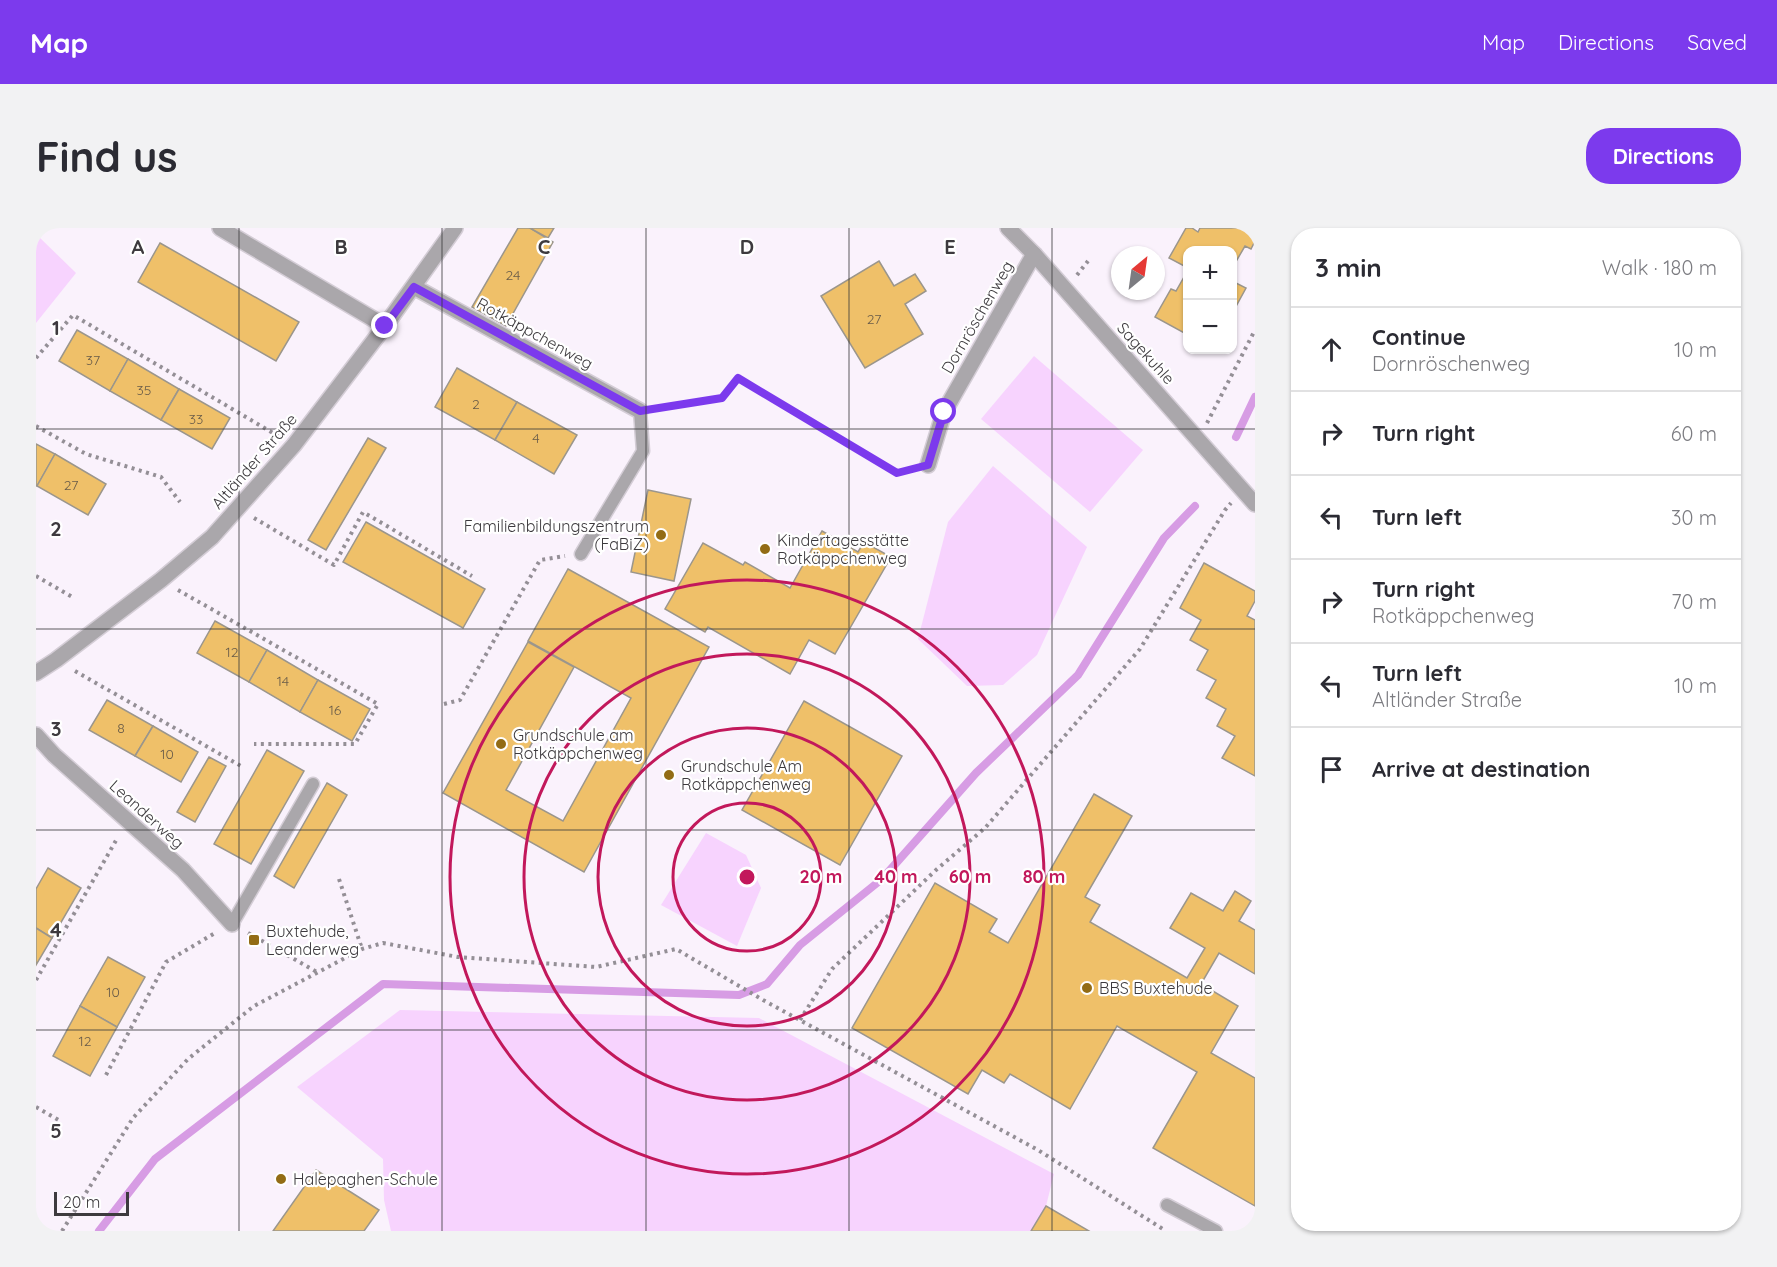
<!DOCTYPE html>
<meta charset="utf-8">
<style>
body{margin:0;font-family:Quicksand,sans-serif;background:#f2f2f3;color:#2b2b33}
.controls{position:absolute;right:18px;top:18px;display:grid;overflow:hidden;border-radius:12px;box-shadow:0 2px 4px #0004}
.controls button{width:54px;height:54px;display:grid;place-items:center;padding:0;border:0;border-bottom:2px solid #e1e1e2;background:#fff;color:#2b2b33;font:30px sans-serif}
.compass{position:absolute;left:1075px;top:18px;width:54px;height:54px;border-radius:50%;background:#fff;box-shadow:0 2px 4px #0004;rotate:29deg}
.scale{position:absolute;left:18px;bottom:15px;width:75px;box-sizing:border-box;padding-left:6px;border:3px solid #3d3a3e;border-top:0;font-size:16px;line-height:21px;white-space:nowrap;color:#3d3a3e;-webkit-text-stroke:4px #fff;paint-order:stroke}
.stop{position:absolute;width:18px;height:18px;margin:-14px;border:4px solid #7c3aed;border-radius:50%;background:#fff}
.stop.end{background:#7c3aed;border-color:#fff;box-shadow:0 2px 6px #0008}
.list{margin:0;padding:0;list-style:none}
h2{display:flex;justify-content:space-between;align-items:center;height:78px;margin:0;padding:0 24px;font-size:26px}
h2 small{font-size:20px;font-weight:400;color:#7c7c81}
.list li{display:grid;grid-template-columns:39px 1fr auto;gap:18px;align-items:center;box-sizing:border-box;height:84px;padding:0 24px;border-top:2px solid #e1e1e2}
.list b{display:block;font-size:22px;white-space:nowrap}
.list p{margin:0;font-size:20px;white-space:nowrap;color:#7c7c81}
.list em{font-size:20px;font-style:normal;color:#7c7c81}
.icon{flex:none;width:33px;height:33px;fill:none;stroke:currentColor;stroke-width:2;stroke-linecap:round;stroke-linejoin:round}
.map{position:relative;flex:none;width:1219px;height:1003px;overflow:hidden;border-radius:24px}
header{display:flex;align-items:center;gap:36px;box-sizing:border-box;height:84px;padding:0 30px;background:#7c3aed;color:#fff}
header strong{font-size:28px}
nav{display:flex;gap:33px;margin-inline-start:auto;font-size:21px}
.intro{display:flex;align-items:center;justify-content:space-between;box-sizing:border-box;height:144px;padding:0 36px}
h1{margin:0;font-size:42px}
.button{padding:15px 27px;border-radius:24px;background:#7c3aed;color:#fff;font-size:21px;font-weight:700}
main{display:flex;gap:36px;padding:0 36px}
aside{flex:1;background:#fff;border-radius:24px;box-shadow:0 2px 4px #0004}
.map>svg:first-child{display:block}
</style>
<header>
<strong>Map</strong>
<nav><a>Map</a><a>Directions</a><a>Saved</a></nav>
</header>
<div class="intro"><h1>Find us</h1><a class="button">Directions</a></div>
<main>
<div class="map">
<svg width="1219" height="1003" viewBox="0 0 1219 1003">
<rect width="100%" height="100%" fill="#faf2fc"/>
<!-- green -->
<g fill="#f7d3fe">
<polygon points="0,6 40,45 0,95"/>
<polygon points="998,128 1107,222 1054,284 945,191"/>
<polygon points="957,238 1051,319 1001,427 967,457 931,458 882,411 912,294"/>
<polygon points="670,605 710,627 725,660 701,718 625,677"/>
<polygon points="364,782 723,790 1018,946 1010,978 995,1003 355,1003 348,972 347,931 261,859"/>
</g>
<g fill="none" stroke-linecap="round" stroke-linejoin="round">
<!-- stream -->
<g stroke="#d79ce4" stroke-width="8">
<polyline points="1200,209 1219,169"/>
<polyline points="63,1003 119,931 347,756 703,767 731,756 764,717 846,651 940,545 1042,447 1128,310 1159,278"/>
</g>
</g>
<!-- building -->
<g fill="#efc069" stroke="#9b968c" stroke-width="1.5">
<polygon points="482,0 494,0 517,14 470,98 436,79"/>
<polygon points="494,0 518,0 512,10"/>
<polygon points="1150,0 1156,0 1162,4 1164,0 1219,0 1219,13 1215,21 1209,18 1198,37 1196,36 1196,22 1152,22 1152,40 1133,30"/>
<polygon points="124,15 263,94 240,133 102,54"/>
<polygon points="843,33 858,58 879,46 890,63 869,76 887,106 829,140 785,68"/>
<polygon points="1152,42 1152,107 1119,89 1135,61 1140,63"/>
<polygon points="1196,53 1210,60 1198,82 1196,82"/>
<polygon points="41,102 92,131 74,163 23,133"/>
<polygon points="92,131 143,161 125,192 74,163"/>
<polygon points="421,140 481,174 459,212 399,179"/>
<polygon points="143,161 194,190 176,221 125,192"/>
<polygon points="481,174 541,207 518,246 459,212"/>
<polygon points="332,210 350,220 290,322 272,312"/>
<polygon points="0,216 19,226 1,258 0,257"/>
<polygon points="19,226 70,256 52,287 1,258"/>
<polygon points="612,262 655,271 638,353 595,344"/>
<polygon points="330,294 449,361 427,400 307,334"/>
<polygon points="786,303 822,324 828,314 855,329 799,426 773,412 754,446 672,399 669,404 629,381 667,315 707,337 709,334 754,360"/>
<polygon points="1168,335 1219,363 1219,373 1211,388 1219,392 1219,548 1186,530 1199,508 1181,498 1190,481 1170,470 1180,452 1161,442 1172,422 1154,412 1165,392 1144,380"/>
<polygon points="532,341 673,419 548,644 407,565 492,414 538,439 470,562 527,593 595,470 492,413"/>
<polygon points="179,393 231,422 213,454 161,425"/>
<polygon points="231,422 282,452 264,484 213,454"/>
<polygon points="282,452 334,481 316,513 264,484"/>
<polygon points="71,472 117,498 99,528 53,502"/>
<polygon points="768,473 866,528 804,637 706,582"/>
<polygon points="117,498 162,524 145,554 99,528"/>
<polygon points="231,522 268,543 215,636 178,616"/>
<polygon points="173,529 190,538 159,594 141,584"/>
<polygon points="291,555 311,567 258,660 238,648"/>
<polygon points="1058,566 1096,588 1049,669 1064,677 1054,694 1151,750 1169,720 1134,700 1155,665 1187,683 1199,663 1215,673 1203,693 1219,702 1219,746 1183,725 1165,756 1202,778 1175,825 1219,850 1219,978 1117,920 1161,844 1081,798 1034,881 974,846 968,855 946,842 932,866 816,800 899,655 961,691 953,704 972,715"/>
<polygon points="12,640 45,660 16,710 0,700 0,661"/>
<polygon points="0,700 16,710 0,737"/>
<polygon points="72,729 109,749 81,799 44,778"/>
<polygon points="44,778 81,799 54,848 17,828"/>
<polygon points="280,942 343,982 328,1003 237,1003"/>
<polygon points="1010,978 1053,1003 995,1003"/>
</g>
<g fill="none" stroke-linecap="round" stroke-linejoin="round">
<!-- lane casing -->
<g stroke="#d4cdd6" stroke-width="15">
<g id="lane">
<polyline points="545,326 607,223 604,183"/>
<polyline points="196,696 277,556"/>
<polyline points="1131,977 1180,1003"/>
</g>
</g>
<!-- street casing -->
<g stroke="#d4cdd6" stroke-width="18">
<g id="street">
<polyline points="184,0 349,98"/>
<polyline points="972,0 998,26 1219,276"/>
<polyline points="378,59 604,183"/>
<polyline points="892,237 908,184 998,26"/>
<polyline points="0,445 20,432 125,352 176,309 258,217 349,98 419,0"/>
<polyline points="0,507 18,527 147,642 196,696"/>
</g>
</g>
<!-- path -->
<g stroke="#948f96" stroke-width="4" stroke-dasharray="3 4.5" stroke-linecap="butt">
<polyline points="1041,47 1052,33"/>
<polyline points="0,130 37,87 242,208"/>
<polyline points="621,180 686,170 702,150 861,245 874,241"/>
<polyline points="1171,195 1219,102"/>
<polyline points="0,198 50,226 125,249 144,274"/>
<polyline points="218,290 298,337 327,284 436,348"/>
<polyline points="0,348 38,370"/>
<polyline points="142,362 342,476 319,516 218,516"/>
<polyline points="39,443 205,538"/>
<polyline points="408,476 424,472 504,332 529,328"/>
<polyline points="303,651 326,721"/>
<polyline points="212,705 281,744"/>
<polyline points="0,752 82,609"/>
<polyline points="764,792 796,741 900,642 949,600 1104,421 1189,282 1195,275"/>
<polyline points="70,847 130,734 179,705"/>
<polyline points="0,879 26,894"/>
<polyline points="26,1003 97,890 152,831 218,778 326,721 347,715 422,729 560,739 640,721 727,772 1002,922 1130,1003"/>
</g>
<!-- lane -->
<use href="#lane" stroke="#aaa7ab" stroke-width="12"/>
<!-- street -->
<use href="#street" stroke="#aaa7ab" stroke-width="15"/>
</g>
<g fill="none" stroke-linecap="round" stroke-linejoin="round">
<!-- route -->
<polyline stroke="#7c3aed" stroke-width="8" points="349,98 378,59 604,183 686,170 702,150 861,245 892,237 908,184"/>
</g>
<!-- grid -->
<path fill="none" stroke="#3d3a3e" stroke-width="1.5" stroke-opacity="0.55" d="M203 0V1003M406 0V1003M610 0V1003M813 0V1003M1016 0V1003M0 201H1219M0 401H1219M0 602H1219M0 802H1219"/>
<!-- distance rings -->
<g fill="none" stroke="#c2185b" stroke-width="3">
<circle cx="711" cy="649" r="74"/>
<circle cx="711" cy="649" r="149"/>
<circle cx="711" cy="649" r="223"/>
<circle cx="711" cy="649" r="297"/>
</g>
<!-- markers -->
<g fill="#936c15" stroke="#fff" stroke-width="2">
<circle cx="625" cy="307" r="6"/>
<circle cx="729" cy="321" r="6"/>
<circle cx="465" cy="516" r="6"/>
<circle cx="633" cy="547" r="6"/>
<rect x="212" y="706" width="12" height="12" rx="3"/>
<circle cx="1051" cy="760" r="6"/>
<circle cx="245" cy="951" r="6"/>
</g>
<g text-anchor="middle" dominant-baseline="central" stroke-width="4.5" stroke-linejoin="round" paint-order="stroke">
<!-- number labels -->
<g font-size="14" fill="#6a5c49">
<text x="477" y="47">24</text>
<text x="838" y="91">27</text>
<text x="57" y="132">37</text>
<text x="108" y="162">35</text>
<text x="440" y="176">2</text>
<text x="160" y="191">33</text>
<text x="500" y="210">4</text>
<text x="35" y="257">27</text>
<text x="196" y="424">12</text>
<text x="247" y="453">14</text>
<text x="299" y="482">16</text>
<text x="85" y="500">8</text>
<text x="131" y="526">10</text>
<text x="77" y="764">10</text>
<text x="49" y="813">12</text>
</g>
<!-- street labels -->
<g font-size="16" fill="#3d3a3e" stroke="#fff">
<text transform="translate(941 89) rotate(-60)">Dornröschenweg</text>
<text transform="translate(499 105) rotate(29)">Rotkäppchenweg</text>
<text transform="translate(1110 125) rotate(48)">Sagekuhle</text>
<text transform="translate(218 233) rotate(-49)">Altländer Straße</text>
<text transform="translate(111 586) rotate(42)">Leanderweg</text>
</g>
<!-- poi labels -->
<g font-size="16" fill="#3d3a3e" stroke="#fff" text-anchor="start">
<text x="613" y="298" text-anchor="end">Familienbildungszentrum<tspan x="613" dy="18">(FaBiZ)</tspan></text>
<text x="741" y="312">Kindertagesstätte<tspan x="741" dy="18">Rotkäppchenweg</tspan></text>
<text x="477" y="507">Grundschule am<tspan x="477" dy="18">Rotkäppchenweg</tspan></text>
<text x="645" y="538">Grundschule Am<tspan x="645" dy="18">Rotkäppchenweg</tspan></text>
<text x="230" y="703">Buxtehude,<tspan x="230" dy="18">Leanderweg</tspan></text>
<text x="1063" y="760">BBS Buxtehude</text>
<text x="257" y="951">Halepaghen-Schule</text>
</g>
</g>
<g font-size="20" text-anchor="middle" font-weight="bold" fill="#3d3a3e" stroke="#fff" stroke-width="4.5" stroke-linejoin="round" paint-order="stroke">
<text x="102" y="26">A</text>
<text x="305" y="26">B</text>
<text x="508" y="26">C</text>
<text x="711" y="26">D</text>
<text x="914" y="26">E</text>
<text x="20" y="107">1</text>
<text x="20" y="308">2</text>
<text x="20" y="508">3</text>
<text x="20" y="709">4</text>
<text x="20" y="910">5</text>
</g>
<circle cx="711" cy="649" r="9" fill="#c2185b" stroke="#fff" stroke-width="3"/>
<g font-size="18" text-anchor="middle" font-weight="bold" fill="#c2185b" stroke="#fff" stroke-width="4.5" stroke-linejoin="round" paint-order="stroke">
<text x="785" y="655">20 m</text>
<text x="860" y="655">40 m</text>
<text x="934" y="655">60 m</text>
<text x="1008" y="655">80 m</text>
</g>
</svg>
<div class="controls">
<button>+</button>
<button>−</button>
</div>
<svg class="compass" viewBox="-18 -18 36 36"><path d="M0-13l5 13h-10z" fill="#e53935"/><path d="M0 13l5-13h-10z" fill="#7c7c81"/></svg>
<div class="scale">20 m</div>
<div class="stop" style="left:908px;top:184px"></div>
<div class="stop end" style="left:349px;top:98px"></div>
</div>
<aside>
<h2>3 min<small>Walk · 180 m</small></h2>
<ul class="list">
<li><svg class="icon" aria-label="ahead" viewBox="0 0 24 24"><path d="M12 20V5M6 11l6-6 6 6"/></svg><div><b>Continue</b><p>Dornröschenweg</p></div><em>10 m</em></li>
<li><svg class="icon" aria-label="right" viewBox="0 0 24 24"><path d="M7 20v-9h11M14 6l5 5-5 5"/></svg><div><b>Turn right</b></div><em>60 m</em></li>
<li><svg class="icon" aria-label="left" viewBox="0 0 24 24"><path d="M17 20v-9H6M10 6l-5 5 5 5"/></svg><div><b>Turn left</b></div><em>30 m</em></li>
<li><svg class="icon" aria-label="right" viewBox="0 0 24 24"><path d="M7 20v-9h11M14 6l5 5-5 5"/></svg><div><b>Turn right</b><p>Rotkäppchenweg</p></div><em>70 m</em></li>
<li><svg class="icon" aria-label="left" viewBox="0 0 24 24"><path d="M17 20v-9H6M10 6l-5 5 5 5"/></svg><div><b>Turn left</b><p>Altländer Straße</p></div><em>10 m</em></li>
<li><svg class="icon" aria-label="arrive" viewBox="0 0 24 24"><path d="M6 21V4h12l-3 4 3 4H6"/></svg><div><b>Arrive at destination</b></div></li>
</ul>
</aside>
</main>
